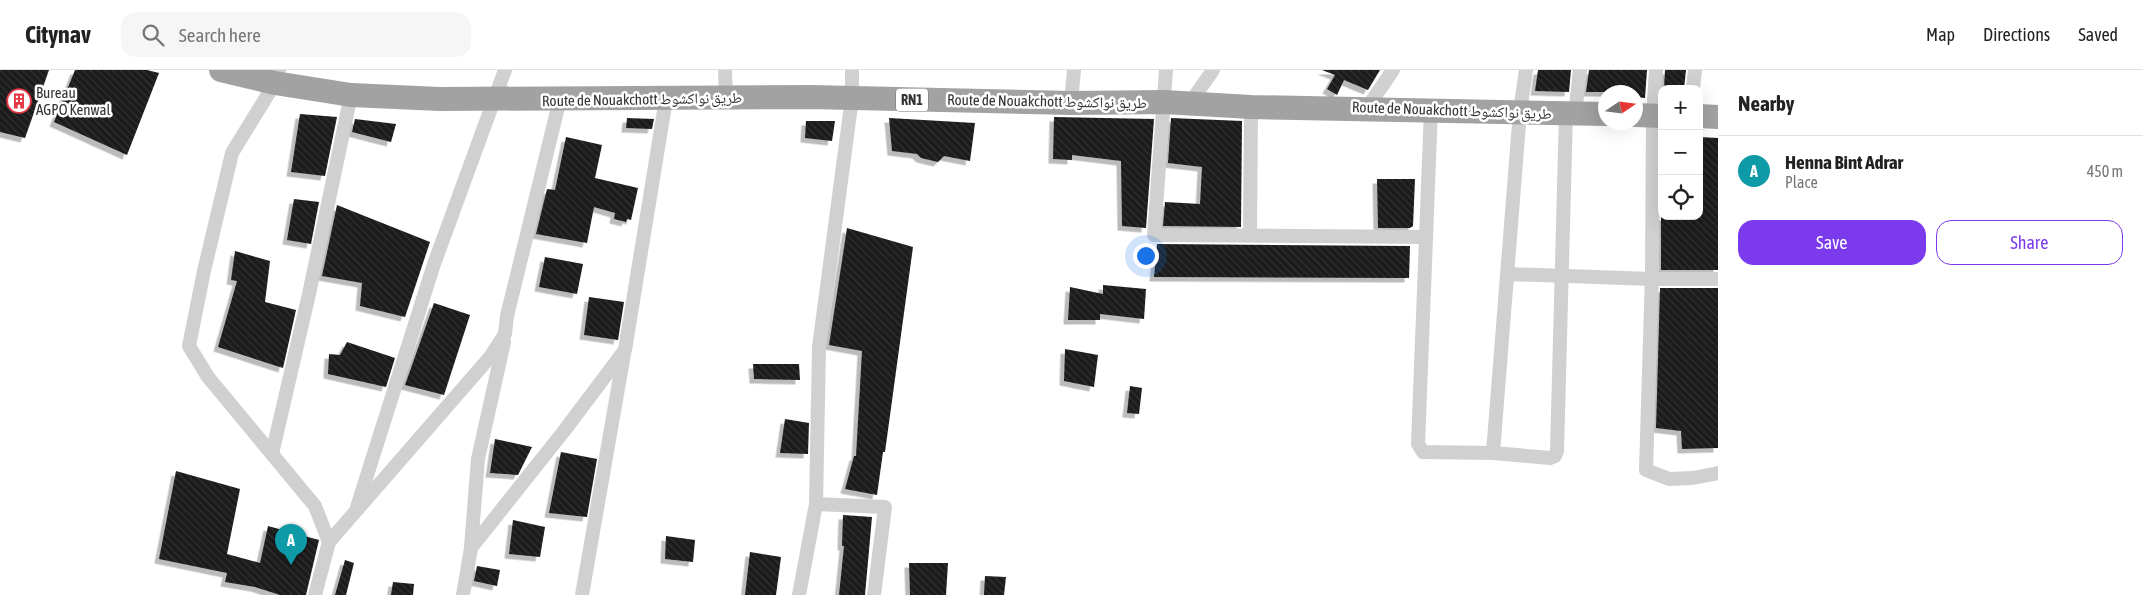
<!DOCTYPE html>
<meta charset="utf-8">
<style>
body{margin:0;font-family:"Asap Condensed","Noto Naskh Arabic",sans-serif;background:#f6f6f6;color:#222}
.controls{position:absolute;right:15px;top:15px;display:grid;overflow:hidden;border-radius:10px;box-shadow:0 5px 20px #0002}
.controls button{width:45px;height:45px;display:grid;place-items:center;padding:0;border:0;border-bottom:1px solid #e0e0e0;background:#fff;color:#222;font:25px sans-serif}
.compass{position:absolute;left:1598px;top:15px;width:45px;height:45px;border-radius:50%;background:#fff;box-shadow:0 5px 20px #0002;rotate:77deg}
.you{position:absolute;left:1145px;top:185px;width:18px;height:18px;margin:-12px;border:4px solid #fff;border-radius:50%;background:#1a73e8;box-shadow:0 0 0 8px #1a73e833}
.badge{display:grid;place-items:center;width:32px;height:32px;border-radius:50%;background:#7c3aed;color:#fff;font-size:16px;font-weight:700}
.pin{position:absolute;translate:-50% -41px;filter:drop-shadow(0 1px 2px #0008)}
.pin::after{content:'';position:absolute;top:26px;width:18px;height:15px;background:inherit;clip-path:polygon(0 0,100% 0,50% 100%)}
.list{margin:0;padding:0;list-style:none}
h2{display:flex;justify-content:space-between;align-items:center;height:65px;margin:0;padding:0 20px;font-size:21px}
h2 small{font-size:16px;font-weight:400;color:#767676}
.list li{display:grid;grid-template-columns:32px 1fr auto;gap:15px;align-items:center;box-sizing:border-box;height:70px;padding:0 20px;border-top:1px solid #e0e0e0}
.list b{display:block;font-size:19px;white-space:nowrap}
.list p{margin:0;font-size:16px;white-space:nowrap;color:#767676}
.list em{font-size:16px;font-style:normal;color:#767676}
.actions{display:flex;gap:10px;padding:15px 20px}
.actions a{flex:1;padding:11px 0;border:1px solid #7c3aed;border-radius:15px;text-align:center;font-size:18px;color:#7c3aed}
.actions .main{background:#7c3aed;color:#fff}
.icon{flex:none;width:28px;height:28px;fill:none;stroke:currentColor;stroke-width:2;stroke-linecap:round;stroke-linejoin:round}
.map{position:relative;flex:none;width:1718px;height:525px;overflow:hidden}
header{display:flex;align-items:center;gap:30px;box-sizing:border-box;height:70px;padding:0 25px;background:#fff;border-bottom:1px solid #e0e0e0}
header strong{font-size:24px}
nav{display:flex;gap:28px;margin-inline-start:auto;font-size:18px}
.search{width:350px;height:45px;background:#f6f6f6;display:flex;align-items:center;gap:12px;box-sizing:border-box;padding:0 18px;border-radius:15px;color:#767676;font-size:19px}
main{display:flex}
aside{flex:1;background:#fff}
.map>svg:first-child{display:block}
</style>
<header>
<strong>Citynav</strong>
<div class="search"><svg class="icon" aria-label="search" viewBox="0 0 24 24"><circle cx="10" cy="10" r="6"/><path d="M15 15l6 6"/></svg>Search here</div>
<nav><a>Map</a><a>Directions</a><a>Saved</a></nav>
</header>
<main>
<div class="map">
<svg width="1718" height="525" viewBox="0 0 1718 525">
<defs>
<pattern id="building-back-hatch" width="6" height="6" patternUnits="userSpaceOnUse" patternTransform="scale(1.25)"><rect width="6" height="6" fill="#1a1a1a"/><path d="M-1 5l2 2M0 0l6 6M5-1l2 2" fill="none" stroke="#333"/></pattern>
<filter id="shadow"><feDropShadow dx="-4.5" dy="4.5" stdDeviation="0" flood-color="#0004"/></filter>
</defs>
<rect width="100%" height="100%" fill="#fff"/>
<!-- building -->
<g fill="url(#building-back-hatch)" filter="url(#shadow)">
<polygon points="0,0 49,0 25,68 0,62"/>
<polygon points="75,0 147,0 159,3 127,85 54,52"/>
<polygon points="1322,0 1380,0 1368,20 1344,10 1337,25 1327,19 1335,5"/>
<polygon points="1538,0 1571,0 1569,22 1535,21"/>
<polygon points="1589,0 1647,0 1645,28 1636,27 1636,22 1586,22"/>
<polygon points="1665,0 1686,0 1684,19 1664,19"/>
<polygon points="300,44 337,47 325,106 291,102"/>
<polygon points="1054,47 1154,49 1146,158 1122,156 1121,91 1072,85 1072,90 1053,89"/>
<polygon points="627,48 654,49 652,59 626,58"/>
<polygon points="889,48 975,53 970,91 944,86 938,92 921,88 917,84 892,81"/>
<polygon points="1171,48 1242,51 1241,157 1163,156 1165,132 1200,134 1202,97 1168,93"/>
<polygon points="355,49 396,54 391,72 352,62"/>
<polygon points="806,51 835,51 832,71 805,68"/>
<polygon points="566,67 602,75 595,108 638,118 631,150 627,149 626,152 614,149 615,143 594,137 587,173 536,164 547,119 555,120"/>
<polygon points="1699,67 1718,68 1718,200 1661,200 1661,146 1699,146"/>
<polygon points="1377,109 1415,109 1413,156 1410,158 1378,158"/>
<polygon points="294,129 319,132 311,174 287,170"/>
<polygon points="337,135 430,172 405,247 360,236 362,213 322,206"/>
<polygon points="847,158 913,177 885,382 883,382 877,425 845,419 854,386 856,386 862,281 829,275"/>
<polygon points="1157,174 1410,176 1409,208 1154,207"/>
<polygon points="235,181 270,191 265,232 296,240 283,298 218,277 237,211 231,210"/>
<polygon points="545,187 583,194 577,224 539,217"/>
<polygon points="1103,215 1146,219 1144,249 1100,244 1100,250 1068,250 1070,217 1103,224"/>
<polygon points="1660,218 1718,218 1718,378 1682,379 1681,361 1656,358"/>
<polygon points="589,227 624,232 618,270 584,265"/>
<polygon points="434,233 470,245 444,325 405,315"/>
<polygon points="347,272 395,288 386,317 328,304 329,284 340,285"/>
<polygon points="1065,279 1098,285 1094,317 1064,311"/>
<polygon points="753,294 799,294 800,310 754,309"/>
<polygon points="1130,316 1142,318 1139,344 1127,343"/>
<polygon points="785,349 809,353 808,384 780,383"/>
<polygon points="495,369 532,377 518,405 490,403"/>
<polygon points="561,382 597,389 587,447 549,443"/>
<polygon points="176,401 240,419 227,484 260,493 268,456 319,470 306,525 280,525 255,517 225,512 227,503 159,489"/>
<polygon points="843,445 872,447 865,525 839,525 844,476 842,476"/>
<polygon points="513,450 545,457 540,487 509,484"/>
<polygon points="666,466 695,470 693,492 665,489"/>
<polygon points="750,482 781,487 776,525 745,525"/>
<polygon points="345,490 354,493 346,525 335,525"/>
<polygon points="909,493 948,493 946,525 910,525"/>
<polygon points="477,496 500,500 497,516 474,511"/>
<polygon points="985,506 1006,507 1004,525 984,525"/>
<polygon points="393,512 414,514 413,525 391,525"/>
</g>
<g fill="none" stroke-linecap="round" stroke-linejoin="round">
<!-- minor -->
<g stroke="#d0d0d0" stroke-width="14">
<polyline points="279,0 275,13 232,83 204,201 189,276 208,307 315,436 329,472"/>
<polyline points="725,0 726,28"/>
<polyline points="1166,0 1154,165 1426,167"/>
<polyline points="1656,0 1653,46 1652,204 1646,400 1669,409 1693,408 1718,403"/>
<polyline points="1693,19 1695,0"/>
<polyline points="1071,33 1074,0"/>
<polyline points="1190,33 1213,0"/>
<polyline points="1367,38 1393,0"/>
<polyline points="1431,39 1418,374 1423,382 1493,383 1550,388 1555,386 1557,381 1566,43"/>
<polyline points="1575,44 1580,0"/>
<polyline points="1250,165 1251,37"/>
<polyline points="1507,204 1652,209 1718,209"/>
<polyline points="1493,383 1520,41 1526,0"/>
<polyline points="272,384 309,224 351,25"/>
<polyline points="816,434 885,437 874,525"/>
<polyline points="357,437 434,194 505,0"/>
<polyline points="471,477 478,389 504,272"/>
<polyline points="315,525 329,472 490,287 505,264 507,246 560,29"/>
<polyline points="463,525 471,478 564,361 625,280 666,29"/>
<polyline points="582,525 624,284"/>
<polyline points="799,525 816,434 819,277 852,28 852,0"/>
</g>
<!-- trunk -->
<g stroke="#a2a2a2" stroke-width="24">
<polyline points="221,0 275,13 351,25 440,29 810,27 1071,33 1164,32 1251,37 1606,44"/>
<polyline points="1636,45 1662,46"/>
<polyline points="1699,46 1718,47"/>
</g>
</g>
<!-- icons -->
<defs>
<g id="building-ring" transform="scale(1.25)"><circle r="9.5" fill="#fff" stroke="#e63946" stroke-width="1.5"/><path d="M-4-6H4V6H1V3H-1V6H-4ZM-2.5-4.3h1.7v1.8h-1.7ZM.8-4.3h1.7v1.8H.8ZM-2.5-1h1.7V.8h-1.7ZM.8-1h1.7V.8H.8Z" fill="#e63946"/></g>
</defs>
<g fill-rule="evenodd">
<use href="#building-ring" x="19" y="31"/>
</g>
<g text-anchor="middle" dominant-baseline="central" stroke-width="5" stroke-linejoin="round" paint-order="stroke">
<!-- shield labels -->
<rect fill="#fff" stroke="#707070" stroke-width="1" x="896" y="18.5" width="32" height="23" rx="4"/>
<g font-size="14" font-weight="bold" fill="#333">
<text x="912" y="30">RN1</text>
</g>
<!-- poi labels -->
<g font-size="15" fill="#333" stroke="#fff" text-anchor="start">
<text x="36" y="22">Bureau<tspan x="36" dy="17">AGPO Kenwal</tspan></text>
</g>
<!-- street labels -->
<g font-size="15" fill="#333" stroke="#fff">
<text transform="translate(642 29) rotate(-1)">Route de Nouakchott طريق نواكشوط</text>
<text transform="translate(1047 31) rotate(1)">Route de Nouakchott طريق نواكشوط</text>
<text transform="translate(1452 40) rotate(2)">Route de Nouakchott طريق نواكشوط</text>
</g>
</g>
</svg>
<div class="controls">
<button>+</button>
<button>−</button>
<button><svg class="icon" aria-label="locate" viewBox="0 0 24 24"><circle cx="12" cy="12" r="6"/><path d="M12 2v4M12 18v4M2 12h4M18 12h4"/></svg></button>
</div>
<svg class="compass" viewBox="-18 -18 36 36"><path d="M0-13l5 13h-10z" fill="#e53935"/><path d="M0 13l5-13h-10z" fill="#767676"/></svg>
<div class="you"></div>
<div class="pin badge" style="left:291px;top:495px;background:#0f9aa8">A</div>
</div>
<aside>
<h2>Nearby<small></small></h2>
<ul class="list">
<li><span class="badge" style="background:#0f9aa8">A</span><div><b>Henna Bint Adrar</b><p>Place</p></div><em>450 m</em></li>
</ul>
<div class="actions"><a class="main">Save</a><a>Share</a></div>
</aside>
</main>
